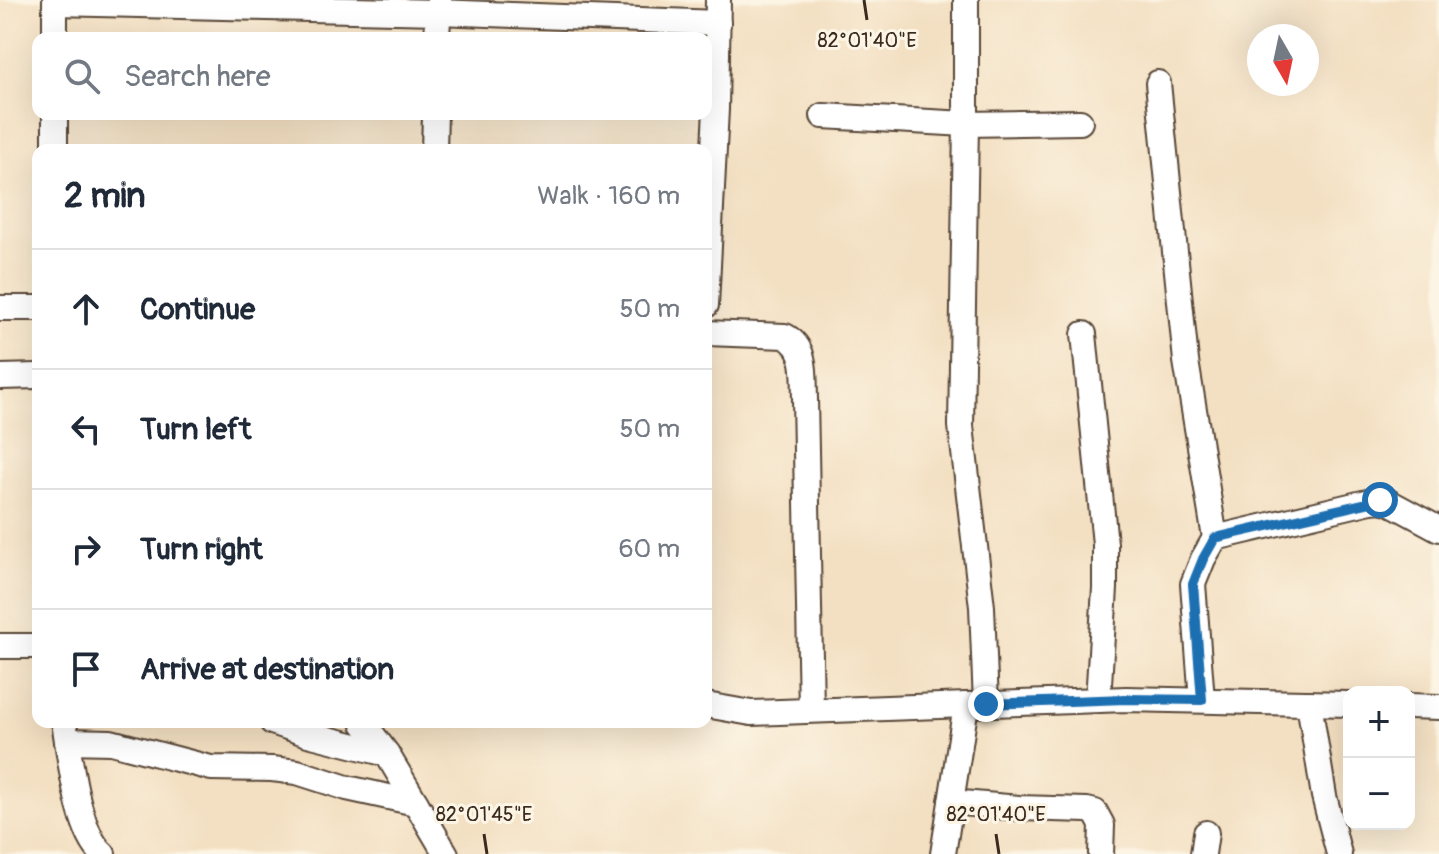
<!DOCTYPE html>
<meta charset="utf-8">
<style>
body{margin:0;font-family:Pangolin,sans-serif;background:#f2f2f3;color:#1f2937}
.controls{position:absolute;right:24px;bottom:24px;display:grid;overflow:hidden;border-radius:16px;box-shadow:0 8px 32px #0002}
.controls button{width:72px;height:72px;display:grid;place-items:center;padding:0;border:0;border-bottom:2px solid #e0e1e3;background:#fff;color:#1f2937;font:40px sans-serif}
.compass{position:absolute;left:1247px;top:24px;width:72px;height:72px;border-radius:50%;background:#fff;box-shadow:0 8px 32px #0002;rotate:171deg}
.stop{position:absolute;width:24px;height:24px;margin:-18px;border:6px solid #1f6fb2;border-radius:50%;background:#fff}
.stop.end{background:#1f6fb2;border-color:#fff;box-shadow:0 2px 8px #0008}
.list{margin:0;padding:0;list-style:none}
h2{display:flex;justify-content:space-between;align-items:center;height:104px;margin:0;padding:0 32px;font-size:34px}
h2 small{font-size:26px;font-weight:400;color:#747a83}
.list li{display:grid;grid-template-columns:52px 1fr auto;gap:24px;align-items:center;box-sizing:border-box;height:120px;padding:0 32px;border-top:2px solid #e0e1e3}
.list b{display:block;font-size:30px;white-space:nowrap}
.list em{font-size:26px;font-style:normal;color:#747a83}
.icon{flex:none;width:44px;height:44px;fill:none;stroke:currentColor;stroke-width:2;stroke-linecap:round;stroke-linejoin:round}
.map{position:relative;flex:none;width:1439px;height:854px;overflow:hidden}
.search{position:absolute;background:#fff;box-shadow:0 8px 32px #0002;left:32px;top:32px;width:680px;height:88px;display:flex;align-items:center;gap:20px;box-sizing:border-box;padding:0 28px;border-radius:16px;color:#747a83;font-size:30px}
.panel{position:absolute;background:#fff;box-shadow:0 8px 32px #0002;left:32px;top:144px;width:680px;height:584px;border-radius:16px}
.map>svg:first-child{display:block}
</style>
<div class="map">
<svg width="1439" height="854" viewBox="0 0 1439 854">
<rect width="100%" height="100%" fill="#fcf5e5"/>
<filter id="ink" filterUnits="userSpaceOnUse"><feTurbulence type="fractalNoise" baseFrequency=".0125" numOctaves="2"/><feDisplacementMap in="SourceGraphic" scale="16" xChannelSelector="R" yChannelSelector="G"/><feConvolveMatrix kernelMatrix="1 2 1 2 8 2 1 2 1" color-interpolation-filters="sRGB"/></filter>
<filter id="wash" filterUnits="userSpaceOnUse"><feTurbulence type="fractalNoise" baseFrequency=".006" numOctaves="4" result="noise"/><feDisplacementMap in="SourceGraphic" scale="32" xChannelSelector="R" yChannelSelector="G"/><feGaussianBlur stdDeviation="1.8" result="paint"/><feColorMatrix in="noise" values="0 0 0 0 0 0 0 0 0 0 0 0 0 0 0 0 0 1.4 0 .05"/><feComposite in="paint" operator="in"/></filter>
<g filter="url(#wash)">
<rect width="100%" height="100%" fill="#f3dfc1"/>
</g>
<g filter="url(#ink)">
<g fill="none" stroke-linecap="round" stroke-linejoin="round">
<!-- minor casing -->
<g stroke="#574536" stroke-width="28">
<g id="minor">
<polyline points="55,0 55,38"/>
<polyline points="966,0 966,124 961,426 982,607 986,704"/>
<polyline points="55,3 438,12 718,23"/>
<polyline points="437,38 439,0"/>
<polyline points="1158,83 1186,361 1215,538 1203,559 1193,584 1202,700"/>
<polyline points="55,114 55,150"/>
<polyline points="823,116 966,124 1080,122"/>
<polyline points="434,150 435,114"/>
<polyline points="706,305 716,109 718,0"/>
<polyline points="0,308 38,308"/>
<path d="M706 333 785 336C808 348 804 376 805 399L811 710"/>
<polyline points="1084,334 1105,544 1105,588 1098,700"/>
<polyline points="0,377 38,376"/>
<polyline points="1215,538 1371,501 1380,500 1389,502 1439,529"/>
<polyline points="0,646 38,646"/>
<polyline points="1309,703 1324,796 1339,854"/>
<polyline points="706,705 751,713 1126,699 1349,704"/>
<polyline points="1409,706 1439,707"/>
<path d="M64 722C70 756 77 832 103 854"/>
<polyline points="272,722 308,734 387,754"/>
<polyline points="363,722 387,754 446,854"/>
<polyline points="67,741 111,742 211,768 272,769 297,772 347,788 416,803"/>
<polyline points="951,802 1019,808 1087,810 1095,812 1102,825 1101,854"/>
<polyline points="943,854 966,705"/>
<polyline points="1203,854 1206,833"/>
</g>
</g>
<!-- minor -->
<use href="#minor" stroke="#fff" stroke-width="24"/>
</g>
</g>
<g fill="none" stroke-linecap="round" stroke-linejoin="round" filter="url(#ink)">
<!-- route -->
<polyline stroke="#1f6fb2" stroke-width="10" points="986,704 1126,699 1202,700 1193,584 1203,559 1215,538 1380,500"/>
</g>
<!-- ticks -->
<path fill="none" stroke="#3b2a1e" stroke-width="3" d="M864 0 867 20M484 834 487 854M996 834 999 854"/>
<g font-size="20" text-anchor="middle" fill="#3b2a1e" stroke="#fcf5e5" stroke-width="6" stroke-linejoin="round" paint-order="stroke">
<text x="867" y="47">82°01'40"E</text>
<text x="484" y="821">82°01'45"E</text>
<text x="996" y="821">82°01'40"E</text>
</g>
</svg>
<div class="controls">
<button>+</button>
<button>−</button>
</div>
<svg class="compass" viewBox="-18 -18 36 36"><path d="M0-13l5 13h-10z" fill="#e53935"/><path d="M0 13l5-13h-10z" fill="#747a83"/></svg>
<div class="stop" style="left:1380px;top:500px"></div>
<div class="stop end" style="left:986px;top:704px"></div>
<div class="search"><svg class="icon" aria-label="search" viewBox="0 0 24 24"><circle cx="10" cy="10" r="6"/><path d="M15 15l6 6"/></svg>Search here</div>
<section class="panel">
<h2>2 min<small>Walk · 160 m</small></h2>
<ul class="list">
<li><svg class="icon" aria-label="ahead" viewBox="0 0 24 24"><path d="M12 20V5M6 11l6-6 6 6"/></svg><div><b>Continue</b></div><em>50 m</em></li>
<li><svg class="icon" aria-label="left" viewBox="0 0 24 24"><path d="M17 20v-9H6M10 6l-5 5 5 5"/></svg><div><b>Turn left</b></div><em>50 m</em></li>
<li><svg class="icon" aria-label="right" viewBox="0 0 24 24"><path d="M7 20v-9h11M14 6l5 5-5 5"/></svg><div><b>Turn right</b></div><em>60 m</em></li>
<li><svg class="icon" aria-label="arrive" viewBox="0 0 24 24"><path d="M6 21V4h12l-3 4 3 4H6"/></svg><div><b>Arrive at destination</b></div></li>
</ul>
</section>
</div>
